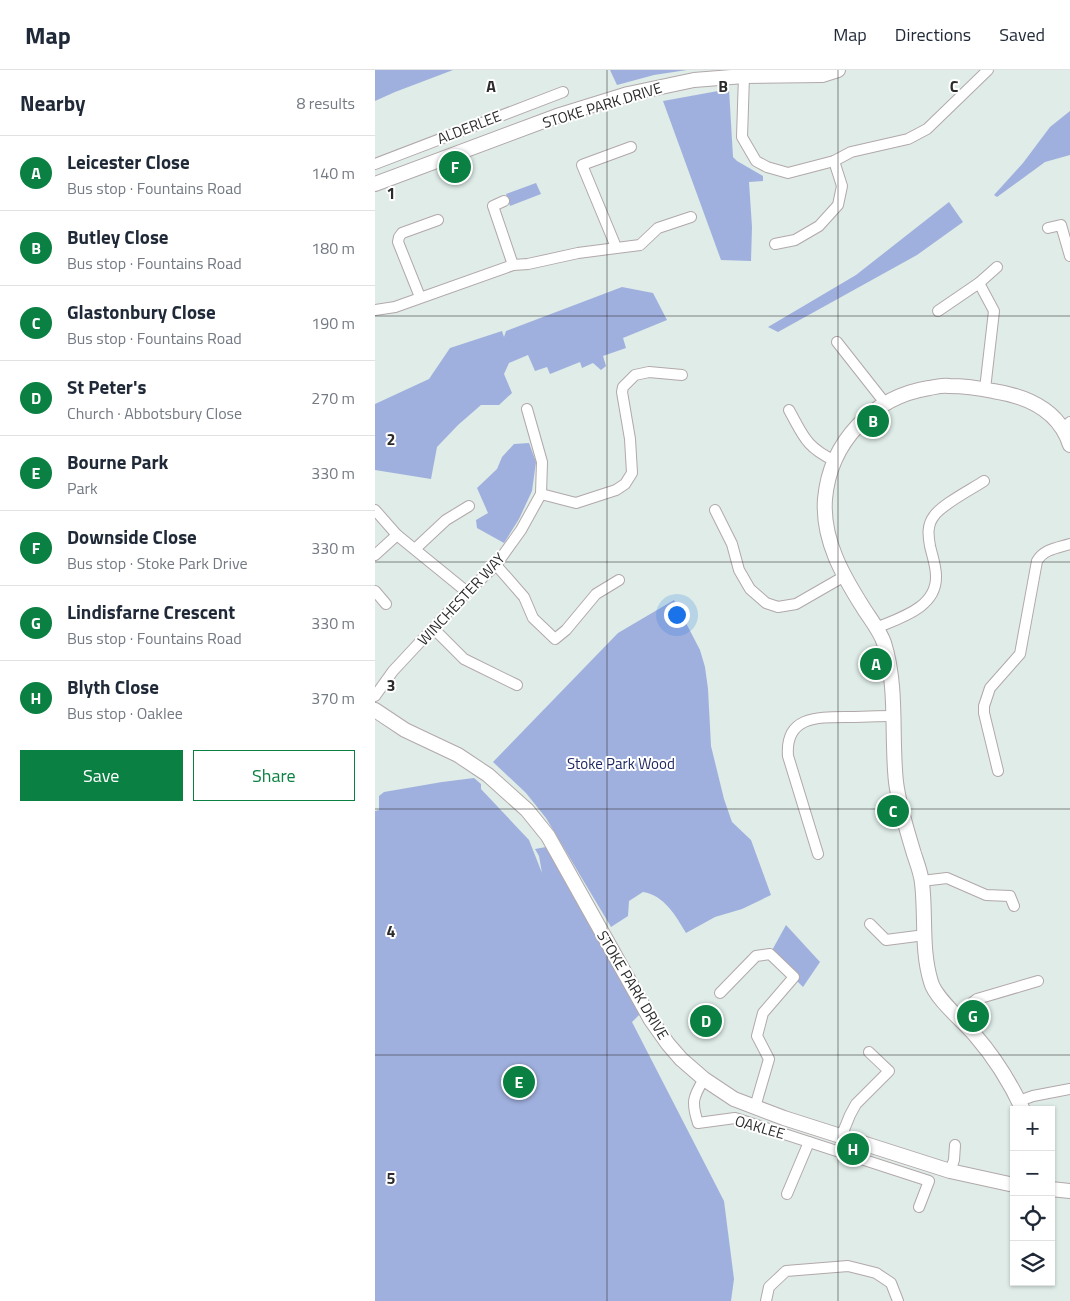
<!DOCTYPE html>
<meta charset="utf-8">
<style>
body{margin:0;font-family:"Titillium Web",sans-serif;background:#f2f2f3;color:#1f2937}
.controls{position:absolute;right:15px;bottom:15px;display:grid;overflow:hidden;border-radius:0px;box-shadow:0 1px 4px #0004}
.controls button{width:45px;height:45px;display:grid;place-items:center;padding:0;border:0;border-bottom:1px solid #e0e1e3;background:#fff;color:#1f2937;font:25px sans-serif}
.you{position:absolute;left:301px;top:544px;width:18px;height:18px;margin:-12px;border:4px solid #fff;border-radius:50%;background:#1a73e8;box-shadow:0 0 0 8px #1a73e833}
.badge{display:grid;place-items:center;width:32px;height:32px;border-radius:50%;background:#0b8043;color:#fff;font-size:16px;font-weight:700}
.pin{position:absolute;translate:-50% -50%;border:2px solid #fff;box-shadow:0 1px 5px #0006}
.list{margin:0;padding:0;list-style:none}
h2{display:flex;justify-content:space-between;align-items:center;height:65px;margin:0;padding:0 20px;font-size:21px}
h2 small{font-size:16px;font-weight:400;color:#747a83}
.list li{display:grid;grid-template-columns:32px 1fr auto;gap:15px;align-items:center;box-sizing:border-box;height:75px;padding:0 20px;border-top:1px solid #e0e1e3}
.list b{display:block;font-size:19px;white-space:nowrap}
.list p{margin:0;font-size:16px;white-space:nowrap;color:#747a83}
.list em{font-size:16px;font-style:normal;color:#747a83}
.actions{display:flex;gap:10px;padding:15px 20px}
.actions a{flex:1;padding:11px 0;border:1px solid #0b8043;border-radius:0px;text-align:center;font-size:18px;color:#0b8043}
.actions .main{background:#0b8043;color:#fff}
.icon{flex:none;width:28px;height:28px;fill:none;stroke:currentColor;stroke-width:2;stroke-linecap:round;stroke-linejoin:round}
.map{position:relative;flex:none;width:695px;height:1231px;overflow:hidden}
header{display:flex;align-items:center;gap:30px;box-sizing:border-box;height:70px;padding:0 25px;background:#fff;border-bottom:1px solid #e0e1e3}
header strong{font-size:24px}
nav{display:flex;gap:28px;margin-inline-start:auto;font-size:18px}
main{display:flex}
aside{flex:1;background:#fff}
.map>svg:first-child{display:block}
</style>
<header>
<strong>Map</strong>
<nav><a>Map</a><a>Directions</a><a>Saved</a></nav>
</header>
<main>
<aside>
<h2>Nearby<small>8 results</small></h2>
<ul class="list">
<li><span class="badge">A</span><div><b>Leicester Close</b><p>Bus stop · Fountains Road</p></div><em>140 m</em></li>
<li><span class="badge">B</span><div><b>Butley Close</b><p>Bus stop · Fountains Road</p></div><em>180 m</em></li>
<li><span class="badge">C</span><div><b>Glastonbury Close</b><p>Bus stop · Fountains Road</p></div><em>190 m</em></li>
<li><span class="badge">D</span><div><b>St Peter's</b><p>Church · Abbotsbury Close</p></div><em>270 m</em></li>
<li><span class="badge">E</span><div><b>Bourne Park</b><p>Park</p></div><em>330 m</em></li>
<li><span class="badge">F</span><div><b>Downside Close</b><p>Bus stop · Stoke Park Drive</p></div><em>330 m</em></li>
<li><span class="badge">G</span><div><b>Lindisfarne Crescent</b><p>Bus stop · Fountains Road</p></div><em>330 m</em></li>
<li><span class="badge">H</span><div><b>Blyth Close</b><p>Bus stop · Oaklee</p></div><em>370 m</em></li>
</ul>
<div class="actions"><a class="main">Save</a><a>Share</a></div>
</aside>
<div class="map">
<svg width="695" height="1231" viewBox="0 0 695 1231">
<rect width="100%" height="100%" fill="#dfece7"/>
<!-- green -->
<g fill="#a0b0de">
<polygon points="0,0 78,0 20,22 0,31"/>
<polygon points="235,0 312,0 279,5 242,15"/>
<polygon points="354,19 358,87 362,91 388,106 388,111 374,112 377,157 376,191 346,190 288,31"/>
<polygon points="695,41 695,85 670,92 622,127 619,125 648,93 675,57"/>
<polygon points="161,113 166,124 135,136 131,124"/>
<polygon points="574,132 588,152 542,185 403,262 393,257 481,205"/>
<polygon points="247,217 278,223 292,250 248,268 251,278 228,286 231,296 226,300 218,293 207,298 205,292 175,304 172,297 160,301 153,285 134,293 129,304 137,323 124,335 106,335 83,355 62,377 56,409 0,400 0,334 54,309 75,278 127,261 129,267 131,261"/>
<polygon points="154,373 161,392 157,421 144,449 129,473 102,458 101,450 113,443 102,418 122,399 127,387 139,374"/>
<path d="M299 530 325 580 330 597 333 619 336 676 349 729 357 752 376 770 396 825 367 839 340 847 311 863C301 846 289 825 268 822L254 831 253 846 236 857 171 748 151 723 118 692 243 563Z"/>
<polygon points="99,708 106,714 106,719 154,770 167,803 164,786 160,779 171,777 266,943 257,952 349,1131 359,1209 356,1231 0,1231 0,741 4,740 4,726 9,722 67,712"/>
<polygon points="411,855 445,892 428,917 395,884"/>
</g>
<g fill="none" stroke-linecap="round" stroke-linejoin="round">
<!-- street casing -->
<g stroke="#b2a8a9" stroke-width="12">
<g id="street">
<polyline points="369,6 367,67 381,91 392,97 413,103 459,91 476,82 533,69 552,59 613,0"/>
<polyline points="0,94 188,22"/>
<polyline points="129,131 118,136 138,195"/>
<polyline points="673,158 686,155 695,186"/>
<polyline points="400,174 420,170 444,156 463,135 467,116 459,91"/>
<polyline points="241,177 207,95 256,77"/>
<polyline points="604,213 622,197"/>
<polyline points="45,227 23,172 24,167 27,163 63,150"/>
<polyline points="0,240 20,237 138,195 153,194 203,183 265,175 283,158 316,147"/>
<polyline points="563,241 604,213 619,241 610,319"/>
<polyline points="462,272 510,333"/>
<path d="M414 340C429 367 431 377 460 391"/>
<polyline points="688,359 695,352"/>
<polyline points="166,424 201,433 241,420 250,414 257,403 255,369 247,322 248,317 260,305 274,302 307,305"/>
<polyline points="0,440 22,465 92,522"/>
<polyline points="340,440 357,474 364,500 375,519 391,533 403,537 421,534 468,507"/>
<polyline points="40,479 71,450 94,436"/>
<polyline points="0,485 22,465"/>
<polyline points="121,495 149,527 158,548 180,569 191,560 221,524 244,510"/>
<polyline points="0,521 11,534"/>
<polyline points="58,558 89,589 142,615"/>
<path d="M501 558C524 548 562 538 561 506 561 496 557 485 555 476 553 465 552 455 559 446 566 435 597 419 609 411"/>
<polyline points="0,626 18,601 58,558 92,522 121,495 146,460 166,424 167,392 152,339"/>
<path d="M623 701 609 643V636L615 618 645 584 662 491C669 479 682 478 695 474"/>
<path d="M443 784 413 686C410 647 441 647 470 647 486 647 502 646 517 646"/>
<polyline points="547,811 572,808 611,825 635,826 639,836"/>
<polyline points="495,854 511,870 550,865"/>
<polyline points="345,923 381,886 395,884 419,907 388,943 382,966 394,989 380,1037"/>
<polyline points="582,945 602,929 663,911"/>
<path d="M329 1009C318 1027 316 1032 323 1053L360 1048 554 1111 544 1137"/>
<polyline points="644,1031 658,1026 695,1019"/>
<polyline points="466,1067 475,1045 481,1034 514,1001 494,982"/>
<polyline points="575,1101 579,1090 580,1075"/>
<polyline points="412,1124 434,1072"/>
<polyline points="391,1231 394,1217 411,1201 473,1196 501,1203 516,1213 523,1231"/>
</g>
</g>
<!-- secondary casing -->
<g stroke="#b2a8a9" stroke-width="16">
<g id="secondary">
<polyline points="0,114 182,46 253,24 319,10 369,6 447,5 463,0"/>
<polyline points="0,640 30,660 83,685 113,705 152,740 173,766 276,950 293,974 306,989 329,1009 359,1029 409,1048 575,1101 639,1115"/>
<path d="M648 1040C635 1012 620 988 600 965 588 951 560 928 556 912 546 880 551 845 547 813 546 803 542 793 539 784 532 760 524 736 521 712 516 666 523 618 509 573 505 561 496 550 489 539 468 506 447 470 450 429 455 372 498 327 554 318 560 317 567 315 574 316 588 316 604 318 618 321 651 326 684 340 695 375"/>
<polyline points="676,1119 695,1121"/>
</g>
</g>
<!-- street -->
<use href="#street" stroke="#fff" stroke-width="10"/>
<!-- secondary -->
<use href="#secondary" stroke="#fff" stroke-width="14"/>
</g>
<!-- grid -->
<path fill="none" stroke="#2b2b2b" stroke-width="1" stroke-opacity="0.55" d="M232 0V1231M463 0V1231M0 246H695M0 492H695M0 739H695M0 985H695"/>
<g text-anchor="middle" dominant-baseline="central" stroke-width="4" stroke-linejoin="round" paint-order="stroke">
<!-- street labels -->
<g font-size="15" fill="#2b2b2b" stroke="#fff">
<text transform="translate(227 35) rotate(-17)">STOKE PARK DRIVE</text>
<text transform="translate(94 57) rotate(-21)">ALDERLEE</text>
<text transform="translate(86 529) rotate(-47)">WINCHESTER WAY</text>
<text transform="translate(258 915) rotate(59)">STOKE PARK DRIVE</text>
<text transform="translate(385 1057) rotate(16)">OAKLEE</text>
</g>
<!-- park labels -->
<g font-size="15" fill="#202963" stroke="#fff">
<text x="246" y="693">Stoke Park Wood</text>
</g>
</g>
<g font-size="16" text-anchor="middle" font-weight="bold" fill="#2b2b2b" stroke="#fff" stroke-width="4" stroke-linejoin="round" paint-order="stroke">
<text x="116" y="22">A</text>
<text x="348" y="22">B</text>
<text x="579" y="22">C</text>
<text x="16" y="129">1</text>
<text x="16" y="375">2</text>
<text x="16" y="621">3</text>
<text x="16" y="867">4</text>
<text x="16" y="1114">5</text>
</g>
</svg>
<div class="controls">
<button>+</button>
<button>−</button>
<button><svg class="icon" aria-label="locate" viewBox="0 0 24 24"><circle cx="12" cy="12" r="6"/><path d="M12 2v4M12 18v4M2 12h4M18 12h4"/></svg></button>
<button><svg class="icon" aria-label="layers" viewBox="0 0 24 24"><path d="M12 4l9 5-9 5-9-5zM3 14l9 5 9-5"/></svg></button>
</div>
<div class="you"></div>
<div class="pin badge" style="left:501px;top:594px">A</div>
<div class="pin badge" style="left:498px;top:351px">B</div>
<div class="pin badge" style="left:518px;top:741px">C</div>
<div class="pin badge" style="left:331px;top:951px">D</div>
<div class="pin badge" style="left:144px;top:1012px">E</div>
<div class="pin badge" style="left:80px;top:97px">F</div>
<div class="pin badge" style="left:598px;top:946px">G</div>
<div class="pin badge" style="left:478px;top:1079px">H</div>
</div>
</main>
